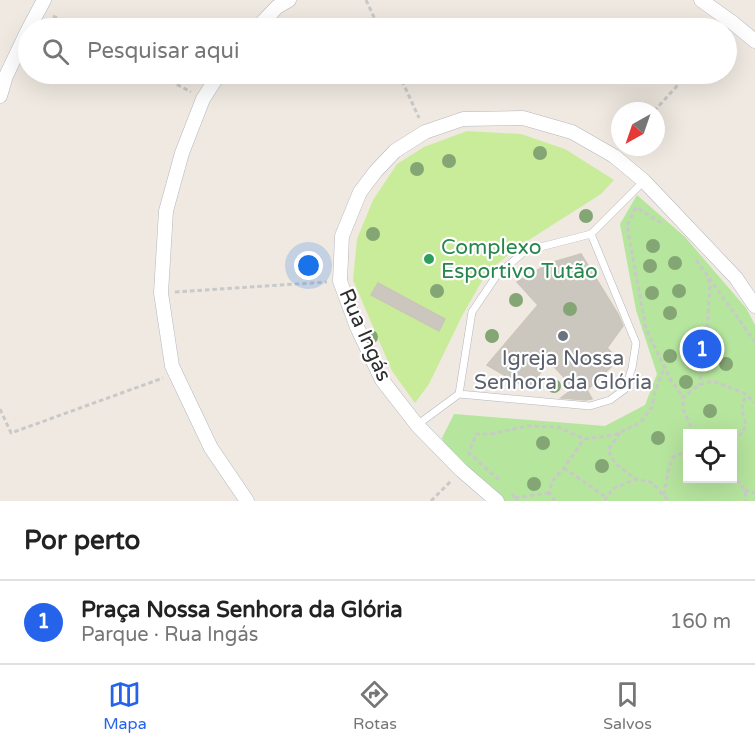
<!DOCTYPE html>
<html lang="pt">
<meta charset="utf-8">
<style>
body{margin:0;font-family:"Varela Round",sans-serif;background:#f2f2f2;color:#222}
.controls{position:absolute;right:18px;bottom:18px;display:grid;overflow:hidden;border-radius:0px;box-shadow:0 6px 24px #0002}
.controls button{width:54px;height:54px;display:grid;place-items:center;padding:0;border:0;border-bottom:2px solid #e0e0e0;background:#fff;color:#222;font:30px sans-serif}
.compass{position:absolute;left:611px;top:102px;width:54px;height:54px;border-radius:50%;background:#fff;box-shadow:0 6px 24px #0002;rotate:220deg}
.you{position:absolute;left:309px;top:266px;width:21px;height:21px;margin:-15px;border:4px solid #fff;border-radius:50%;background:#1a73e8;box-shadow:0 0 0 9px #1a73e833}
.badge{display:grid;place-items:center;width:39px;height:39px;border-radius:50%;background:#2563eb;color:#fff;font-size:20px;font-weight:700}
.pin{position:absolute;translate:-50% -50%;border:3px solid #fff;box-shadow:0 2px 6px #0006}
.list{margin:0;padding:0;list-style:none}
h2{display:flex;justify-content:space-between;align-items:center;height:78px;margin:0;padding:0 24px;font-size:26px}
h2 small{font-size:20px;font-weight:400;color:#767676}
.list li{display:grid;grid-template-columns:39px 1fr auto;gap:18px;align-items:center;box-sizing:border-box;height:84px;padding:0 24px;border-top:2px solid #e0e0e0}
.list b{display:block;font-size:22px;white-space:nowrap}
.list p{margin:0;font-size:20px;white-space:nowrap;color:#767676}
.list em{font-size:20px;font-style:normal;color:#767676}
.icon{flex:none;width:33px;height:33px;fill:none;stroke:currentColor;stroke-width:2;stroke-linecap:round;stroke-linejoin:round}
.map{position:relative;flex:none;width:755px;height:501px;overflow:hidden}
.search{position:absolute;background:#fff;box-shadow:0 6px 24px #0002;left:18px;right:18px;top:18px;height:66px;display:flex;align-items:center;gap:15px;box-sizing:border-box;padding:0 21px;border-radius:33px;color:#767676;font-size:22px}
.sheet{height:162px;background:#fff}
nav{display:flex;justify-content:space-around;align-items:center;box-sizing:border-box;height:84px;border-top:2px solid #e0e0e0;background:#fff;font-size:16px;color:#767676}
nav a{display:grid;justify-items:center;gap:3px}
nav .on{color:#2563eb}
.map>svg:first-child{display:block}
</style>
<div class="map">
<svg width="755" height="501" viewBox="0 0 755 501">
<rect width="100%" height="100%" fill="#efe9e1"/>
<!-- green -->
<path fill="#b6e59e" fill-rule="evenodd" d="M637 195 685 237 746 308 755 325V501H503L447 451 442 438 454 414 605 426 645 405 657 374 636 310 620 224ZM688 434H732V478H688Z"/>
<!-- pitch -->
<polygon fill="#c9ec9a" points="467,131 521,134 565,149 614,180 601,194 521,245 487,272 462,316 429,384 415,403 392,371 353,280 357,239 373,200 397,164 424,147"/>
<!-- building -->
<g fill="#cbc7bf" stroke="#cbc5ba" stroke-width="1.5">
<polygon points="581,254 618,314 623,326 607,348 611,352 611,367 587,390 592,399 585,400 561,398 574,388 548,360 530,390 487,365 538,305 517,282 550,263"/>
<polygon points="378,283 445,319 439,331 371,295"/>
</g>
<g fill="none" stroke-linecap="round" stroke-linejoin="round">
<!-- lane casing -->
<g stroke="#b4b7c1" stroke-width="8">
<g id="lane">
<polyline points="459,394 590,406 610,400 625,389 632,368 636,343 591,234"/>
<polyline points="417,425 459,394 472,312 497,275 525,251 591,234 644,181"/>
</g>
</g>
<!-- street casing -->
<g stroke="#b4b7c1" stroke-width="15">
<g id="street">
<polyline points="701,0 733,23 755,41"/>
<polyline points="29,28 44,0"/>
<polyline points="257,28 277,7 289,0"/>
<polyline points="219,74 203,99 182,153 166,211 161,293 172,366 211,448 247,501"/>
<polyline points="0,96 6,76 28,30"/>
<polyline points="497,501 461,470 417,425 382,380 357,327 340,281 342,236 360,192 376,171 395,151 425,132 463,119 523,118 572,132 614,156 644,181 736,278 755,306"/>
</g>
</g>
<!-- path -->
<g stroke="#c9c9c9" stroke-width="3" stroke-dasharray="4.5 3" stroke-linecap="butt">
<polyline points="366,0 379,28"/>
<polyline points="53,16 75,28"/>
<polyline points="157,74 191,92"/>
<polyline points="399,74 419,118"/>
<polyline points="654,111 688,74"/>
<polyline points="661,223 636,207 627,226 646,329 670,379 683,397"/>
<polyline points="696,260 707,275 710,286 706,344 699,385"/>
<polyline points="709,278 755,342"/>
<polyline points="175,292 327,282"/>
<polyline points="0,409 11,433 163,378"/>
<polyline points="620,433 608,450 615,463 635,479"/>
<polyline points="694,434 683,409 683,397 699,385 713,381 744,393 755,403"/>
<path d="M732 439 743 433 746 424C741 411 741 408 746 395"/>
<polyline points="564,468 607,498"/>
<polyline points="732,474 745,490 746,501"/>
<polyline points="499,480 469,453 476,434 491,434 527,426 558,427 584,439 614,435 640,423 652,407 655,392 664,368"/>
<polyline points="745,490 755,493"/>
<polyline points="512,494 517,501"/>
<polyline points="664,495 668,471 673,457 688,451"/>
<polyline points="515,498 549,493"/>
<polyline points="431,501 451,481"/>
<polyline points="555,501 549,493 552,481 564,468 584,439"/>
<polyline points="605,501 612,489 635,479 651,482 669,501"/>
</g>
<!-- lane -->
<use href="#lane" stroke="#fff" stroke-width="7"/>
<!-- street -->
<use href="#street" stroke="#fff" stroke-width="14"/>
</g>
<!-- trees -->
<g fill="#84a574">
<circle cx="540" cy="153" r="7"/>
<circle cx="449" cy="161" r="7"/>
<circle cx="417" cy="169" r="7"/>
<circle cx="586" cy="216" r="7"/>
<circle cx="373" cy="234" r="7"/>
<circle cx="653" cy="246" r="7"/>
<circle cx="675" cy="263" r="7"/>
<circle cx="650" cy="266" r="7"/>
<circle cx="437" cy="291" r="7"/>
<circle cx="679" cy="291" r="7"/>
<circle cx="652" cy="293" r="7"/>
<circle cx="516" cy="300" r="7"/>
<circle cx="570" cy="309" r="7"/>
<circle cx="670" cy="313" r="7"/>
<circle cx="492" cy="336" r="7"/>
<circle cx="371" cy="337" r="7"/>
<circle cx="670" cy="356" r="7"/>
<circle cx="726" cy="364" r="7"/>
<circle cx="686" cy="382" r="7"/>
<circle cx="554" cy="386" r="7"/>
<circle cx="710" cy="411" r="7"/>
<circle cx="658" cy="438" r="7"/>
<circle cx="543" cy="443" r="7"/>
<circle cx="602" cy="466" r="7"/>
<circle cx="534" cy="484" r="7"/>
</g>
<!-- markers -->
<circle fill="#2e9e5b" stroke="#fff" stroke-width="2" cx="429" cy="259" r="6"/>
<circle fill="#6b7280" stroke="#fff" stroke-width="2" cx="563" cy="336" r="6"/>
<g text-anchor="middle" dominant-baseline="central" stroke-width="4.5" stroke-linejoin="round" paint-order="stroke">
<!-- leisure labels -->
<g font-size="21" fill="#27864d" stroke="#fff" text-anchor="start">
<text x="441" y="247">Complexo<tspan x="441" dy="24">Esportivo Tutão</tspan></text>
</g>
<!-- street labels -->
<g font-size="21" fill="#2e2e2e" stroke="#fff">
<text transform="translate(365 335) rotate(66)">Rua Ingás</text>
</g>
<!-- worship labels -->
<g font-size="21" fill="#5b616d" stroke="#fff">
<text x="563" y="358">Igreja Nossa<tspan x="563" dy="24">Senhora da Glória</tspan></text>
</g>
</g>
</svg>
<div class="controls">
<button><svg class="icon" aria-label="locate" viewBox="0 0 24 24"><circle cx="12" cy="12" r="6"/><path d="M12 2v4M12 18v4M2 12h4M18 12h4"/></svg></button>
</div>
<svg class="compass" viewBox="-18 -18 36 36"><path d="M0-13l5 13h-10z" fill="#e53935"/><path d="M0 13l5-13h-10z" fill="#767676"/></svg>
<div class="you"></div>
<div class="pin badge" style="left:702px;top:349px">1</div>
<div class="search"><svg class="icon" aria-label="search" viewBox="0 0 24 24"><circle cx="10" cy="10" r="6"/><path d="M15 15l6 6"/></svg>Pesquisar aqui</div>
</div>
<section class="sheet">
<h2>Por perto<small></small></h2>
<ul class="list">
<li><span class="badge">1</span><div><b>Praça Nossa Senhora da Glória</b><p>Parque · Rua Ingás</p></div><em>160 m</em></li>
</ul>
</section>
<nav>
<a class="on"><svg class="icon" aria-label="map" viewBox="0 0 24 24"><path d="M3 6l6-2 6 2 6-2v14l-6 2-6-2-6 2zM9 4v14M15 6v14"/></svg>Mapa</a>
<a><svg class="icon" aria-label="directions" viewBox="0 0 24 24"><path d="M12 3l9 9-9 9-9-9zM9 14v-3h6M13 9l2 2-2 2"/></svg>Rotas</a>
<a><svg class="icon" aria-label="saved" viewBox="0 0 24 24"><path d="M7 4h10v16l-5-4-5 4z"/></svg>Salvos</a>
</nav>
